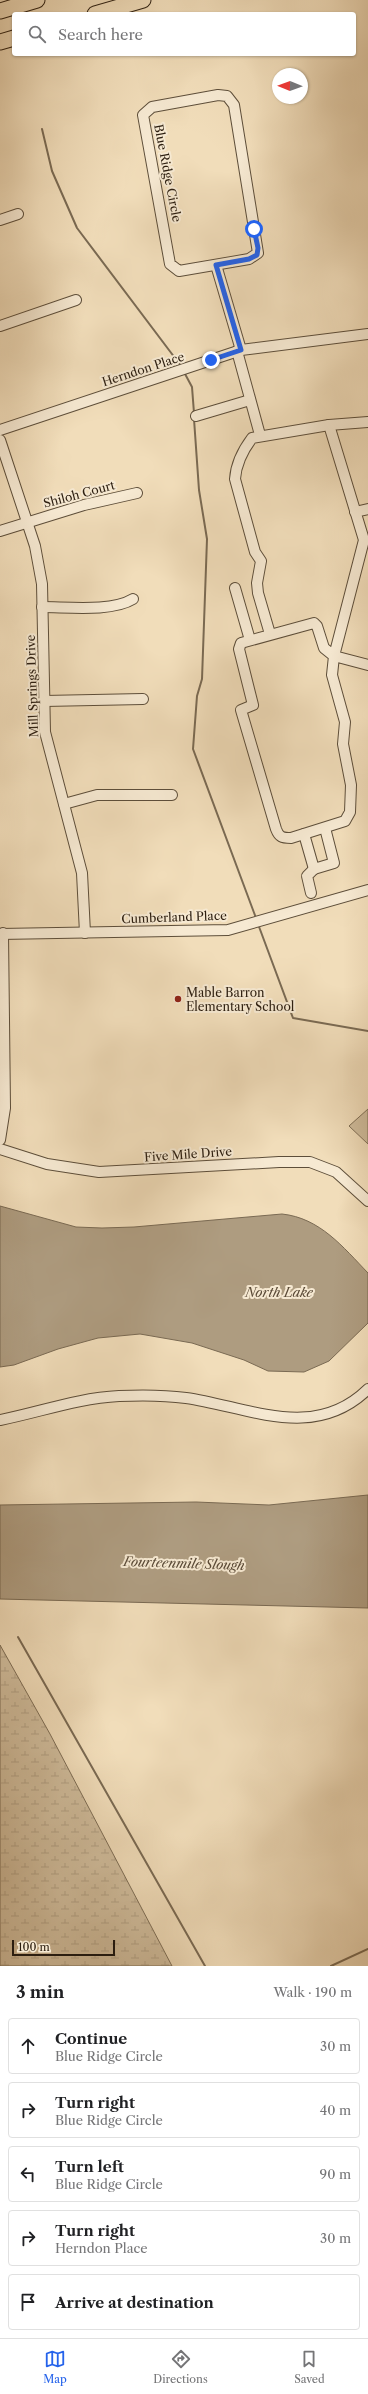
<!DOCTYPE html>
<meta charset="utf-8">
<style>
body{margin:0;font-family:"Libre Caslon Text",serif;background:#f2f2f2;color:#202124}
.compass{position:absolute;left:272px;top:68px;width:36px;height:36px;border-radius:50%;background:#fff;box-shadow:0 1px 3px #0004;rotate:271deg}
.scale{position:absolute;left:12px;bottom:10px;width:103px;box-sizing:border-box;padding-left:4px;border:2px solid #2c1e10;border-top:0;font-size:11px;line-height:14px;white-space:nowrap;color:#2c1e10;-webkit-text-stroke:3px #f6e9d2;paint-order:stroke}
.stop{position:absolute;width:12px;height:12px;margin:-9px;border:3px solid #2563eb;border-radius:50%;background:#fff}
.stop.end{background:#2563eb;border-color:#fff;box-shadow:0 1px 4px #0008}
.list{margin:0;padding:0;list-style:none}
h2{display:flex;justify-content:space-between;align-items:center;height:52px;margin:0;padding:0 16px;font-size:17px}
h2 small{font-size:13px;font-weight:400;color:#757577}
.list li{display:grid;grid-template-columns:26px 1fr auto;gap:12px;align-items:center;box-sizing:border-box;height:56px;margin:0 8px 8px;padding:0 8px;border:1px solid #e0e0e0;border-radius:4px}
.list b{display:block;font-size:15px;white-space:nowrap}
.list p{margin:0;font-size:13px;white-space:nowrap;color:#757577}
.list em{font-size:13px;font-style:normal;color:#757577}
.icon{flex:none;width:22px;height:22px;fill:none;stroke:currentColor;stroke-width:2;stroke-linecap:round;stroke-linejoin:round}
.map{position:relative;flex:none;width:368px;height:1966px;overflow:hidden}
.search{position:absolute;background:#fff;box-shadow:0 1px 3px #0004;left:12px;right:12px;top:12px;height:44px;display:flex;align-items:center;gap:10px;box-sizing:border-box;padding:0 14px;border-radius:4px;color:#757577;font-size:15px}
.sheet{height:372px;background:#fff}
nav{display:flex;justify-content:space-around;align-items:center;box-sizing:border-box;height:56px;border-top:1px solid #e0e0e0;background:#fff;font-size:11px;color:#757577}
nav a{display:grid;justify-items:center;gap:2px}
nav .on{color:#2563eb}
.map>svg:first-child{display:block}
</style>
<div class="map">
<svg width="368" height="1966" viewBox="0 0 368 1966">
<defs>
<pattern id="wetland-marsh" width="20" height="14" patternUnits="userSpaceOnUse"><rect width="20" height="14" fill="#d0bd9d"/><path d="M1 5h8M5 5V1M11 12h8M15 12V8" fill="none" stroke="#b3a286"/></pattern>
</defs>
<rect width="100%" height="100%" fill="#f1ddba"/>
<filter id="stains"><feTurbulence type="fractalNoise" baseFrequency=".005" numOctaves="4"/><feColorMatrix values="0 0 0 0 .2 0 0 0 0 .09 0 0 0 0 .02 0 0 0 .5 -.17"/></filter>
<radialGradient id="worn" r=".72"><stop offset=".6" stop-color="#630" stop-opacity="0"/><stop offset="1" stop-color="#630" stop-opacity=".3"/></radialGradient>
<!-- green -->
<polygon fill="#d0bd9d" stroke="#7e6e56" points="368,1109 368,1144 349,1126"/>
<!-- wetland -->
<polygon fill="url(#wetland-marsh)" stroke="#7e6e56" points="0,1645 50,1734 172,1966 0,1966"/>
<!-- water -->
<g fill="#ae9c80" stroke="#7a6a53">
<path d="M0 1206 76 1227 102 1228 134 1227 282 1214C320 1218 343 1247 368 1273V1323L329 1361 304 1372 268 1371 244 1360 192 1343 140 1334 98 1338 58 1349 14 1365 0 1367Z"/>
<polygon points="368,1495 368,1608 0,1599 0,1505 196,1502 269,1505"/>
</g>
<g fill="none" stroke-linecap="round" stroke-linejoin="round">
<!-- stream -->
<g stroke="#7a6a53" stroke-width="2">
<polyline points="42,129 52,171 77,228 181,366"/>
<polyline points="184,372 192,387 194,413"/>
<polyline points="194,419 199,490 207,539 202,679 197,696 193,749 256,918"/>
<polyline points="258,924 293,1018 368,1031"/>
<polyline points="18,1637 205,1966"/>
<polyline points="331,1966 368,1949"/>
</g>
<!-- minor casing -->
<g stroke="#5d4e3a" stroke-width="12">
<g id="minor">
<polygon points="218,95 227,96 234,105 258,253 249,259 179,271 170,264 143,115 152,107"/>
<polyline points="0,220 18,214"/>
<polyline points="216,265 241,350"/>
<polyline points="0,326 76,300"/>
<polyline points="237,351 260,435"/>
<polyline points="196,416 250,400"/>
<polyline points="329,425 368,422"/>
<polyline points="0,430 241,350 368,334"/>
<polyline points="0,440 35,546 42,584 45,732 82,873 85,933"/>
<polyline points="355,512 368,509"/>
<polyline points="0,531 84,505 137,493"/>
<polyline points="235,588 250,640"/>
<path d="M42 607C68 607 112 612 133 599"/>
<path d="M270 634 258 593 257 583 261 561 255 552 235 479C236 463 243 450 252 438L329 425 364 540 334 656 332 675 345 722 343 744 351 785 350 812 345 821 291 838C282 838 279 837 276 829L241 710 253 705 239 649 241 643 314 623 317 626 324 648 334 656 368 665"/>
<polyline points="44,701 143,699"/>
<polyline points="64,804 97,795 172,795"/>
<polyline points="304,834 314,869 334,863 325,828"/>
<polyline points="311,893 307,876 314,869"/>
<polyline points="0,934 228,930 368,890"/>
<polyline points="0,1140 5,1108 3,933"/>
<polyline points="0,1149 47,1164 99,1172 279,1162 310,1162 336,1172 368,1201"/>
<path d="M0 1420C40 1412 78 1398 119 1396 141 1395 164 1395 186 1398 249 1407 314 1442 368 1389"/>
</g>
</g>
<!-- highway casing -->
<g stroke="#2c1e10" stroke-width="17">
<g id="highway">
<polyline points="0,11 37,0"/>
<polyline points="95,14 143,0"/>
<polyline points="0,42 14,38"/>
</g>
</g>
<!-- minor -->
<use href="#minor" stroke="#f6e9d2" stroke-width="10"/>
<!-- highway -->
<use href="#highway" stroke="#f1ddba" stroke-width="15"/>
</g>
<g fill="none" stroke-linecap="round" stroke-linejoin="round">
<!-- route -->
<polyline stroke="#2563eb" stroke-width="5" points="211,360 241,350 216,265 249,259 257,255 258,248 254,229"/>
</g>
<!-- markers -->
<circle fill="#8f2418" stroke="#f6e9d2" stroke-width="1.5" cx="178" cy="999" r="4"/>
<g text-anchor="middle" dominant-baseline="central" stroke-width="4" stroke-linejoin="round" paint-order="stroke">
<!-- street labels -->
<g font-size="12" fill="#2c1e10" stroke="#f6e9d2">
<text transform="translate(168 173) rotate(79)">Blue Ridge Circle</text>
<text transform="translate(143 369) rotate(-18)">Herndon Place</text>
<text transform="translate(79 494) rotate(-15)">Shiloh Court</text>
<text transform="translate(32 686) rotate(-92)">Mill Springs Drive</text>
<text transform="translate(174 917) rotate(-2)">Cumberland Place</text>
<text transform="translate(188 1154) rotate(-4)">Five Mile Drive</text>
</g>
<!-- poi labels -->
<g font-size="12" fill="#2c1e10" stroke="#f6e9d2" text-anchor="start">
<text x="186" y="992">Mable Barron<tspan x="186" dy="14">Elementary School</tspan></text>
</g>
<!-- water labels -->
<g font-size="13" font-style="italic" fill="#5a4a37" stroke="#f6e9d2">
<text x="279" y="1292">North Lake</text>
<text transform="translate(184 1563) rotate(2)">Fourteenmile Slough</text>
</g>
</g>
<rect width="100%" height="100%" filter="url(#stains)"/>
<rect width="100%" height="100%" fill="url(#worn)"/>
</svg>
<svg class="compass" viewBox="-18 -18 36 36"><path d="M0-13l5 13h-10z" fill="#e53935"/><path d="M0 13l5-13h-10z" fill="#757577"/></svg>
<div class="scale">100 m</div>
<div class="stop" style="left:254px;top:229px"></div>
<div class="stop end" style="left:211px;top:360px"></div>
<div class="search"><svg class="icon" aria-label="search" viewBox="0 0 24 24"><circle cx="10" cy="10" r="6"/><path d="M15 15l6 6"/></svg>Search here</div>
</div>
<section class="sheet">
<h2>3 min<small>Walk · 190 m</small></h2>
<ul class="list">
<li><svg class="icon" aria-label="ahead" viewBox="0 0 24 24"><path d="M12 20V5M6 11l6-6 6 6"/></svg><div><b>Continue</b><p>Blue Ridge Circle</p></div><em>30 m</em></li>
<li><svg class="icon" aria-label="right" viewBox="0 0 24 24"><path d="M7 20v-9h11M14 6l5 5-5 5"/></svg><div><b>Turn right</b><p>Blue Ridge Circle</p></div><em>40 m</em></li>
<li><svg class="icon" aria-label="left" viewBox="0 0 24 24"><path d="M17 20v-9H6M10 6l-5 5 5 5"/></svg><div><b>Turn left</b><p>Blue Ridge Circle</p></div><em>90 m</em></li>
<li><svg class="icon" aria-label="right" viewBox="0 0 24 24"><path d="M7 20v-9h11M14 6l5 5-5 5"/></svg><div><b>Turn right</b><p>Herndon Place</p></div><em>30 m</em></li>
<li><svg class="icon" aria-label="arrive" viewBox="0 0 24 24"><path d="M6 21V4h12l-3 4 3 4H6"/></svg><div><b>Arrive at destination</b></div></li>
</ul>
</section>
<nav>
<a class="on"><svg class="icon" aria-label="map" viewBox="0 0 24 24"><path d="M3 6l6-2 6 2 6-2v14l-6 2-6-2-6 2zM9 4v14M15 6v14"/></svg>Map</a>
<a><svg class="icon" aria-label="directions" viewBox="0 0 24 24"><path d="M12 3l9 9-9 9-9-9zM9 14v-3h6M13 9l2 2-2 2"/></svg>Directions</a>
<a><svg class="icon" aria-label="saved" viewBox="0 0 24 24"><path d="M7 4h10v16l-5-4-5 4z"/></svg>Saved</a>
</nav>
